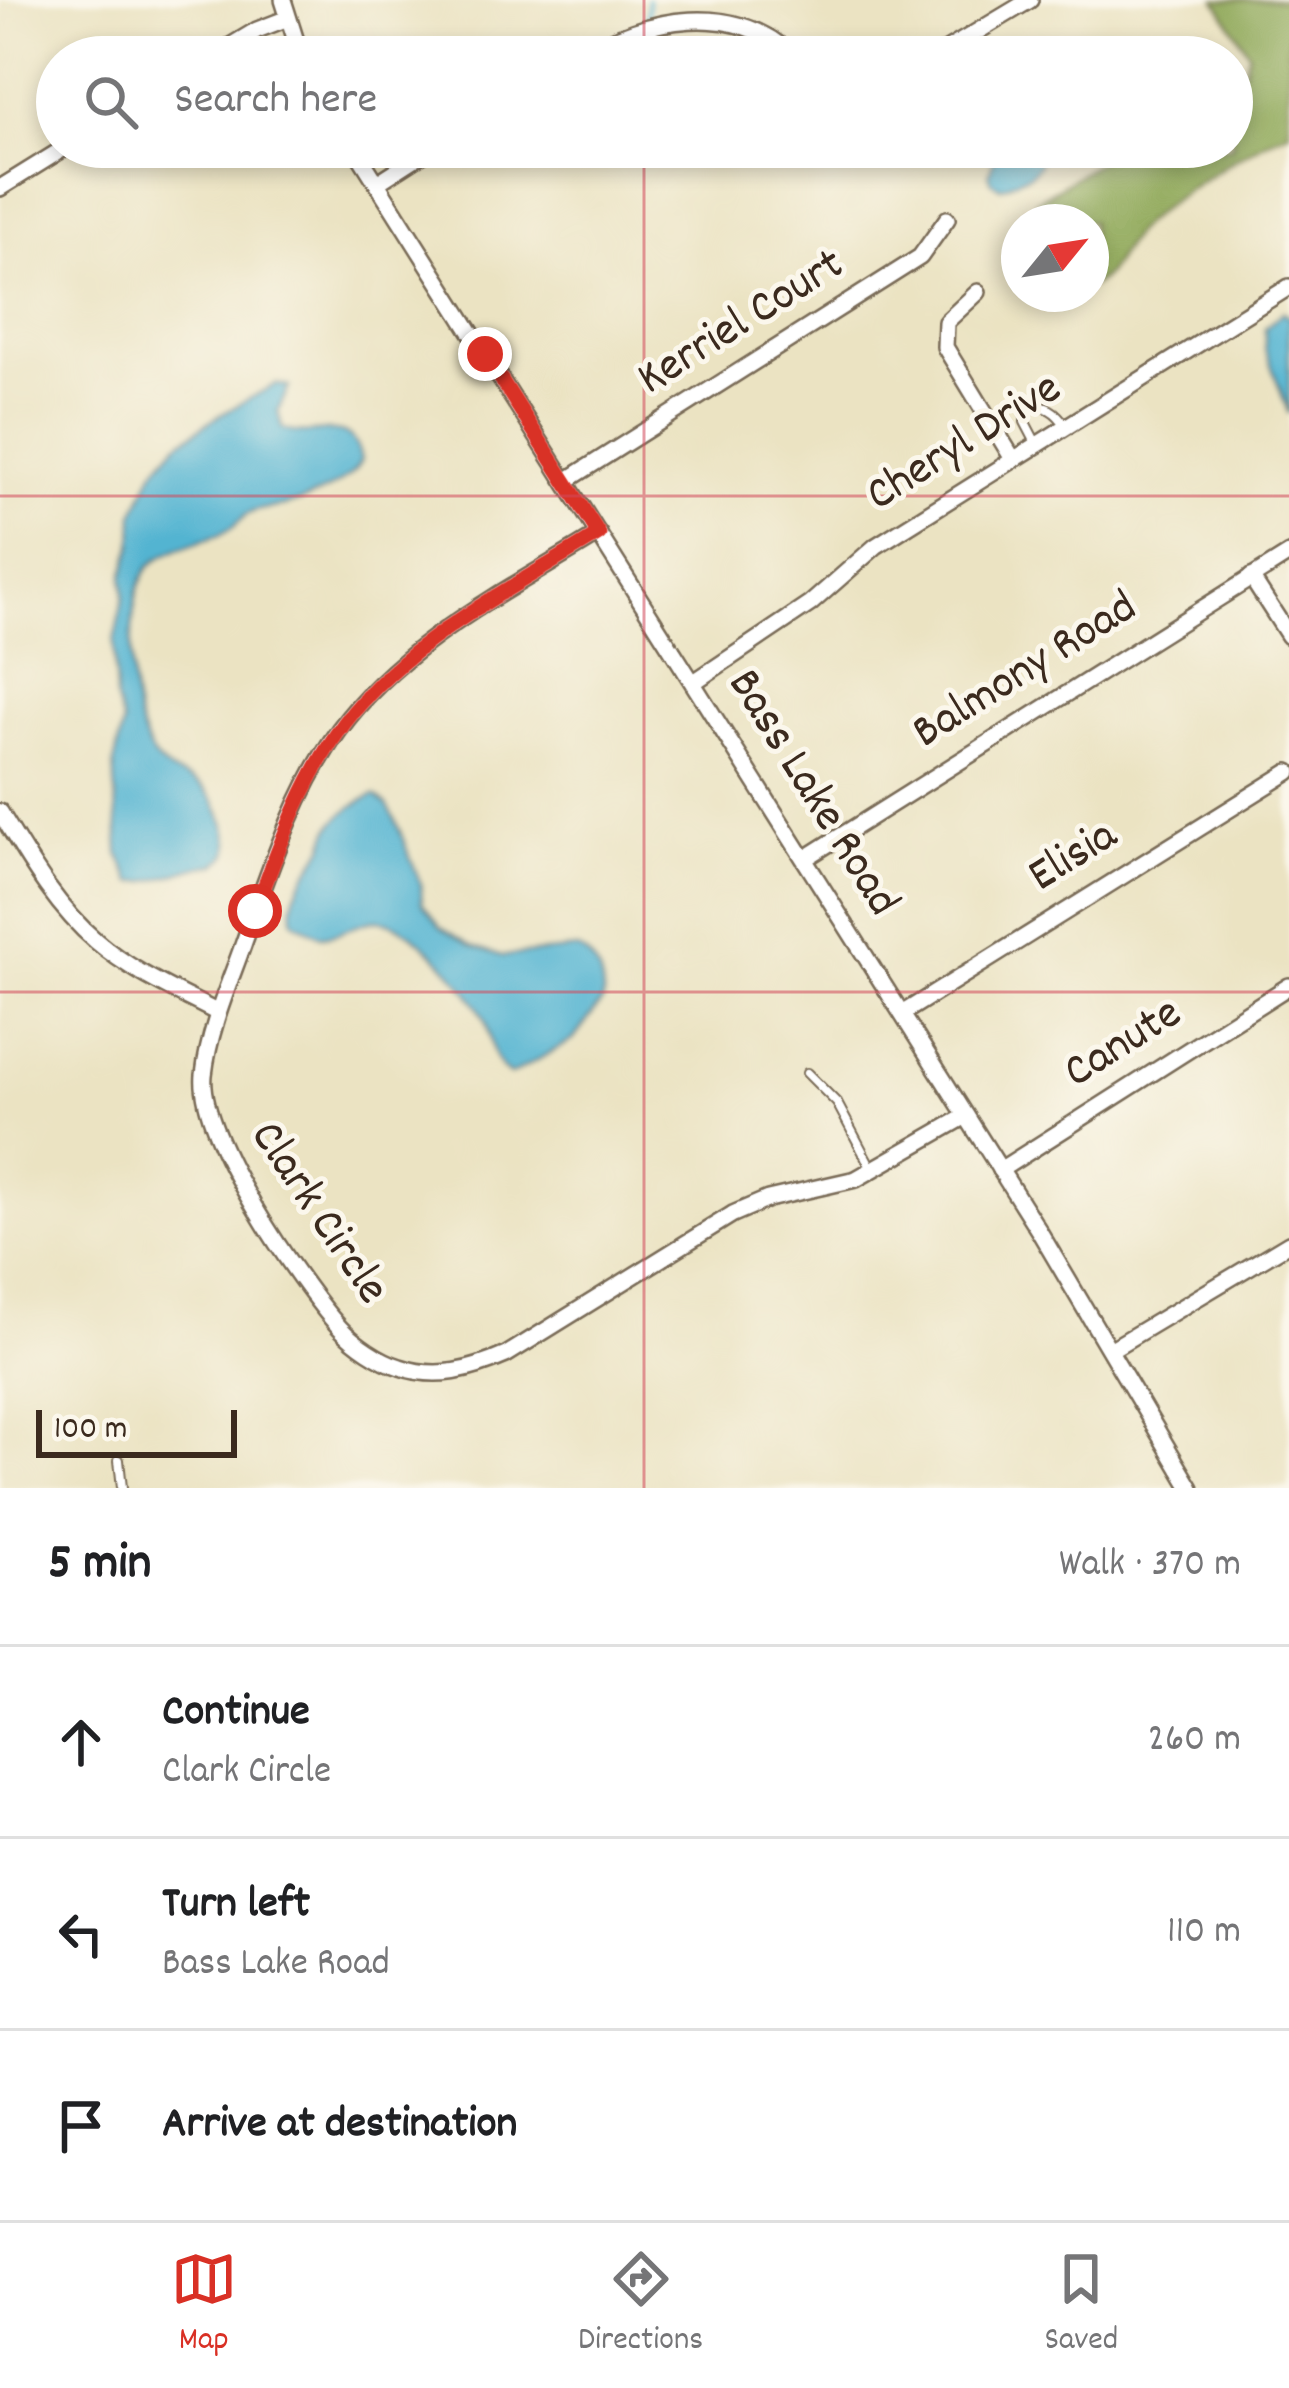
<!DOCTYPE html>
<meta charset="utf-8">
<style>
body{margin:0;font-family:Dekko,sans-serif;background:#f6f6f6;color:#202124}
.compass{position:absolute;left:1001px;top:204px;width:108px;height:108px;border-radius:50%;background:#fff;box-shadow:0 6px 18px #0003;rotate:60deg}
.scale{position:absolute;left:36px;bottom:30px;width:201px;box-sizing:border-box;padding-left:12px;border:6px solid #3b2a1e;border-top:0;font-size:33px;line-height:42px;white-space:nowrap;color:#3b2a1e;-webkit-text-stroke:9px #fbf7ec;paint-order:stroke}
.stop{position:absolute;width:36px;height:36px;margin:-27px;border:9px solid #d93025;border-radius:50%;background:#fff}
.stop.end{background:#d93025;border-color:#fff;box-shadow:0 3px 12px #0008}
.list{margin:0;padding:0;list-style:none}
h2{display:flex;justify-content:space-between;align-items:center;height:156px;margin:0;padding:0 48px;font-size:51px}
h2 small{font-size:39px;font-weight:400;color:#757577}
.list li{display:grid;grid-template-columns:78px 1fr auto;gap:36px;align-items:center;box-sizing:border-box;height:192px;padding:0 48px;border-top:3px solid #e0e0e0}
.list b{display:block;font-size:45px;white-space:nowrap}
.list p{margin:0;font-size:39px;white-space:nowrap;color:#757577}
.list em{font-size:39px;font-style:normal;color:#757577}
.icon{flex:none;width:66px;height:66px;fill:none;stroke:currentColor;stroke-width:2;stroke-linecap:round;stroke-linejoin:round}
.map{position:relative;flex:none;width:1289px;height:1488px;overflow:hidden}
.search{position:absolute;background:#fff;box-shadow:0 6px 18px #0003;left:36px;right:36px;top:36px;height:132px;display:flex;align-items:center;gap:30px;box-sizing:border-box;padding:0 42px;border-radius:66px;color:#757577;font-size:45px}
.sheet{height:732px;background:#fff}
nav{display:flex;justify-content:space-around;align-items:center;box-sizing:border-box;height:168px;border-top:3px solid #e0e0e0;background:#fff;font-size:33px;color:#757577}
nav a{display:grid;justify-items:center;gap:6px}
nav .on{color:#d93025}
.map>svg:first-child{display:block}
</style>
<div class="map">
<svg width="1289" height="1488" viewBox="0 0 1289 1488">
<rect width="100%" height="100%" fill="#fbf7ec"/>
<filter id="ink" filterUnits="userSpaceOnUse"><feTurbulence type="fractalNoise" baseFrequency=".00833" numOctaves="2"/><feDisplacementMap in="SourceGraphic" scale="24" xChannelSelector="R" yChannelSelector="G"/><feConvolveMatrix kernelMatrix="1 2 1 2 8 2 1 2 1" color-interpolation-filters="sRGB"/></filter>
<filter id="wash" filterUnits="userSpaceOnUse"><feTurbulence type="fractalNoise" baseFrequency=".004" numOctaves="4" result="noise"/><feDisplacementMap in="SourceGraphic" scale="48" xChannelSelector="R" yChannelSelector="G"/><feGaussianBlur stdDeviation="2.7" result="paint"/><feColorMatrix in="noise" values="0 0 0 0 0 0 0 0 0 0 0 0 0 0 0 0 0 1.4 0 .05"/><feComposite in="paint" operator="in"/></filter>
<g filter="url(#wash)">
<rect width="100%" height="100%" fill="#ebe3c2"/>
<!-- forest -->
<path fill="#90a95a" stroke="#666a3c" stroke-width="3" d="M1216 0H1289V131C1250 147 1168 199 1138 229 1120 248 1115 273 1091 287V222H1030L1037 201 1122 147H1232V85L1244 70 1249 53Z"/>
<!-- water -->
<g fill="#52b4d1" stroke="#466f78" stroke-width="3">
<polygon points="998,147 1037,147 1039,165 1030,174 1001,187 992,182 989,174"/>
<polygon points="1283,312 1289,317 1289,414 1265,348 1265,328"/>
<path d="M276 384 289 387 278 411 282 428C313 444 350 409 361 460 351 484 308 500 284 506 274 508 256 508 248 514 238 521 233 530 219 535 155 557 137 555 132 632 130 670 132 726 155 758 168 775 185 775 201 786 215 796 234 837 228 853 226 859 220 862 215 865 187 865 162 884 132 882L119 854 114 764 123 724 116 701 114 641 124 595 123 576 133 546 134 514 153 472 177 444 220 415Z"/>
<path d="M375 795 387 805 395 819 421 885 422 903 441 927 472 946 502 956 578 949C597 958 604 980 603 1000L573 1040 510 1075C488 1060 494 1040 484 1018 470 988 417 929 385 921 363 916 343 936 321 936L294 921C286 894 310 872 322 850 327 841 328 830 334 823 344 811 361 800 375 795Z"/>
</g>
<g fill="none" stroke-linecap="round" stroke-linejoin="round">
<!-- stream -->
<g stroke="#52b4d1" stroke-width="4.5">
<polyline points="647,22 648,0"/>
<polyline points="644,57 647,33"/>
<polyline points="604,155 615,147"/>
</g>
</g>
</g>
<g filter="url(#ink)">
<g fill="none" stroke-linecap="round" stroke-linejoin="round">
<!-- lane casing -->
<g stroke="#796b57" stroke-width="12">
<g id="lane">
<path d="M1036 443 1025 422 1028 407C1046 404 1056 411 1066 426"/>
<polyline points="807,1073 837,1103 872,1169"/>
<polyline points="119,1460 122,1488"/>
</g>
</g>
<!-- street casing -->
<g stroke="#796b57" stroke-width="20">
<g id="street">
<polyline points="283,0 301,57"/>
<polyline points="212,57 257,30 288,18"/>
<path d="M581 57C645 16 737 0 793 57"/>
<polyline points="935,57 1030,0"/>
<polyline points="354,147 1039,1231 1191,1488"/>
<polyline points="377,183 433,147"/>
<polyline points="0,188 66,147"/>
<polyline points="978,292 946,322 945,347 1013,459"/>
<polyline points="566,481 920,257 947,219"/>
<path d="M599 534C509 590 403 642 339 730 294 793 269 872 243 945 228 987 209 1030 204 1075 198 1135 299 1283 340 1328 355 1344 380 1361 400 1367 437 1380 472 1370 506 1355L733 1214 768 1199 856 1179 966 1116"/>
<polyline points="1251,577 1289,636"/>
<polyline points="694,682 810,604 876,546 1289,287"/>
<path d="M0 812C28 858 55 906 96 941 132 972 176 991 218 1013"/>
<polyline points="806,858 1289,554"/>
<polyline points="903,1013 1289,772"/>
<polyline points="1000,1170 1289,986"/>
<polyline points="1110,1350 1289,1243"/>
</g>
</g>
<!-- lane -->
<use href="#lane" stroke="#fff" stroke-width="8"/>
<!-- street -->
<use href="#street" stroke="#fff" stroke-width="15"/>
</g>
</g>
<g fill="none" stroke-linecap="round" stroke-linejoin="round" filter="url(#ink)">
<!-- route -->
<path stroke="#d93025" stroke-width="15" d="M255 911C278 851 299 789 336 735 398 644 508 591 599 534L485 354"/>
</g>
<!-- grid -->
<path fill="none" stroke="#d1495b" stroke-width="3" stroke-opacity="0.55" d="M644 0V57M644 147V1488M0 496H1289M0 992H1289"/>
<g text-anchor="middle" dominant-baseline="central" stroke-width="10" stroke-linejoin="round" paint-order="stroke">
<!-- street labels -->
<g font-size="48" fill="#3b2a1e" stroke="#fbf7ec">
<text transform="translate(742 324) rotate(-32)">Kerriel Court</text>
<text transform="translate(965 444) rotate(-32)">Cheryl Drive</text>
<text transform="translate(1026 672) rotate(-32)">Balmony Road</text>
<text transform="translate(811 794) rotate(58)">Bass Lake Road</text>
<text transform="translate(1074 858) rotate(-32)">Elisia</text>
<text transform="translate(1124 1045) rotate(-32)">Canute</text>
<text transform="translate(317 1214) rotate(56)">Clark Circle</text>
</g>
</g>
</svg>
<svg class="compass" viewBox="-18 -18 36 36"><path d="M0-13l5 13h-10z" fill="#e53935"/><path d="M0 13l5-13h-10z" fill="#757577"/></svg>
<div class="scale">100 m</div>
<div class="stop" style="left:255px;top:911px"></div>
<div class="stop end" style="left:485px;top:354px"></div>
<div class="search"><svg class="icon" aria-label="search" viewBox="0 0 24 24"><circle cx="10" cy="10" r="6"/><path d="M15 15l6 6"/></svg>Search here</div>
</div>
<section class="sheet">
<h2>5 min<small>Walk · 370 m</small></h2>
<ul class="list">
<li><svg class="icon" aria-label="ahead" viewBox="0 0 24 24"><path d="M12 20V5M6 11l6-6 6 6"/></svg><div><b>Continue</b><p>Clark Circle</p></div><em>260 m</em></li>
<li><svg class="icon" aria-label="left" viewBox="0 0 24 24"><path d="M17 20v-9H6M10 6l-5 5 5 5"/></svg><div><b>Turn left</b><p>Bass Lake Road</p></div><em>110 m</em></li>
<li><svg class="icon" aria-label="arrive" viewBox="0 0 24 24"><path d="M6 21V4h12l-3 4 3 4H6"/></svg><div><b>Arrive at destination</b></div></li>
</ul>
</section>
<nav>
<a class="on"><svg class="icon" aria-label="map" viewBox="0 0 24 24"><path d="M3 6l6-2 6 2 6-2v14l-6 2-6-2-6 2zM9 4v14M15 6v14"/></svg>Map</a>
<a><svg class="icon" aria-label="directions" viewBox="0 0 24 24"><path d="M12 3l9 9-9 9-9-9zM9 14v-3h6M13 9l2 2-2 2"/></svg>Directions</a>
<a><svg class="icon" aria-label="saved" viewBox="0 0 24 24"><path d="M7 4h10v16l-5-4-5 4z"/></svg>Saved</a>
</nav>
